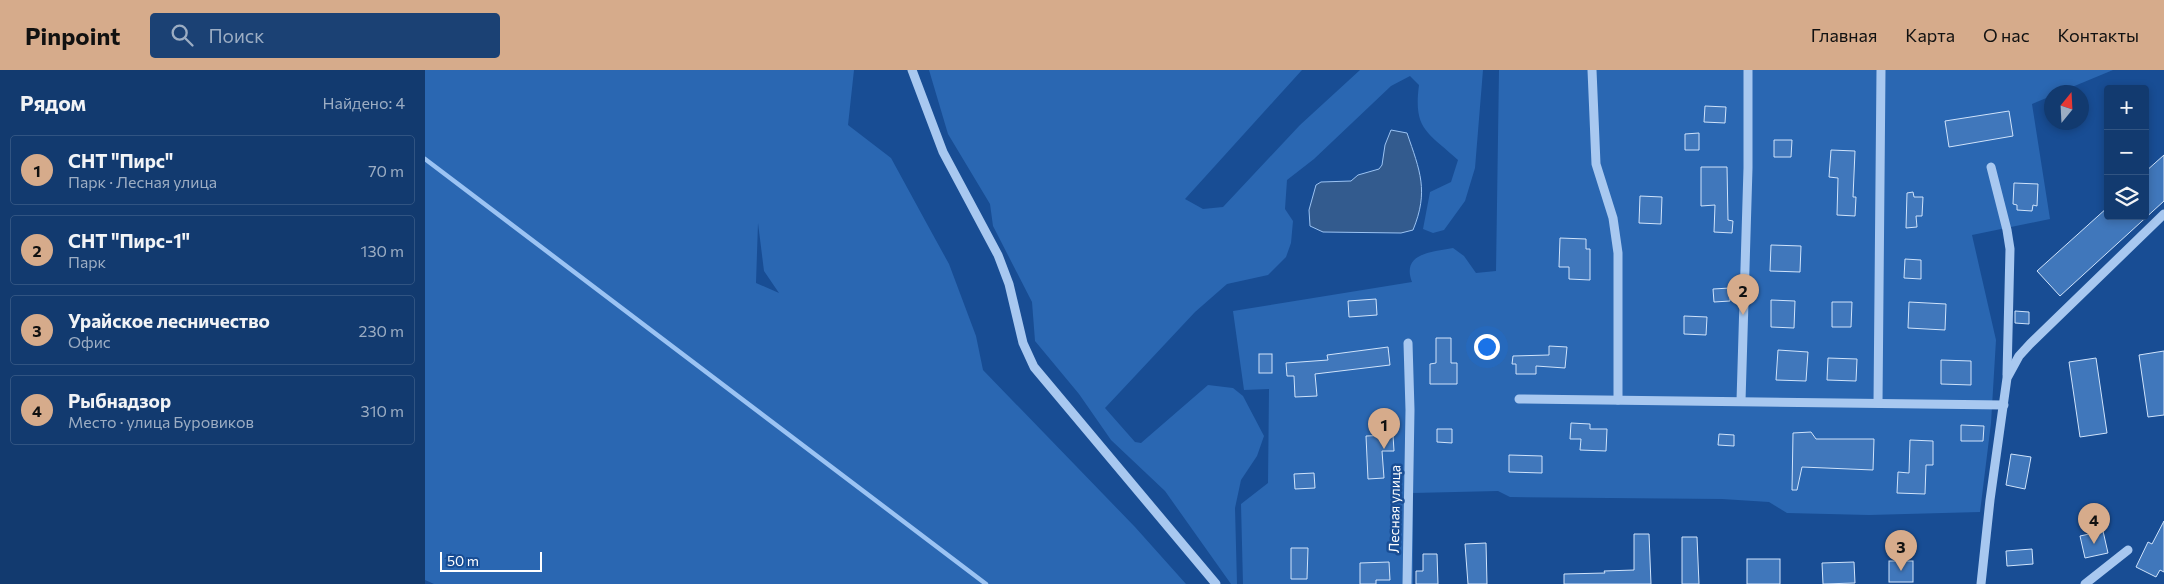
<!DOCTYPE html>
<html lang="ru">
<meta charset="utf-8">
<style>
body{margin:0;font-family:Commissioner,sans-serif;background:#1b4174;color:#f1f3f6}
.controls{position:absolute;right:15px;top:15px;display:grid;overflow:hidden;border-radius:5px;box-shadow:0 2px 8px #0003}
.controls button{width:45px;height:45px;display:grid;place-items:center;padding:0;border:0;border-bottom:1px solid #315482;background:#123a6f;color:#f1f3f6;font:25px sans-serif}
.compass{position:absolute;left:1619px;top:15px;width:45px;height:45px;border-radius:50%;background:#123a6f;box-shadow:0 2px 8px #0003;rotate:18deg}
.scale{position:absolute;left:15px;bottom:12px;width:102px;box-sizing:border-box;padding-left:5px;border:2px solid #fff;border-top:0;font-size:14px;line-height:18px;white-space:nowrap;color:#fff;-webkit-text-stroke:4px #184d94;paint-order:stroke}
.you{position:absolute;left:1061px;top:276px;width:18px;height:18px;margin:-12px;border:4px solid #fff;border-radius:50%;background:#1a73e8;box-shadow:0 0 0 8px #1a73e833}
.badge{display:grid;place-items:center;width:32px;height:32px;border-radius:50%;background:#d6ab8b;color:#111;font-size:16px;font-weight:700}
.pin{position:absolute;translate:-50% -41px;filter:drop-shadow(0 1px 2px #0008)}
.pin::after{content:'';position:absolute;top:26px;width:18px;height:15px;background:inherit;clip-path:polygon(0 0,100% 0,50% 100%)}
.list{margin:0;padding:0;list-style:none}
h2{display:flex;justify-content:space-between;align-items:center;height:65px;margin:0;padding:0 20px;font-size:21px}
h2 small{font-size:16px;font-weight:400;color:#9cadc3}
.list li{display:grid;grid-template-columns:32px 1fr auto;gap:15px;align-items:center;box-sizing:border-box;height:70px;margin:0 10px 10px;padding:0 10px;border:1px solid #315482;border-radius:5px}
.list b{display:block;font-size:19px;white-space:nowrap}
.list p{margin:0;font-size:16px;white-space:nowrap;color:#9cadc3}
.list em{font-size:16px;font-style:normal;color:#9cadc3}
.icon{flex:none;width:28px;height:28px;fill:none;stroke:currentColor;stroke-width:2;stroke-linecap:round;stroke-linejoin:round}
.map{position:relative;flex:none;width:1739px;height:514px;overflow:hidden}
header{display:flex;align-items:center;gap:30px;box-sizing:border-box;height:70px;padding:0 25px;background:#d6ab8b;color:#111}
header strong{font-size:24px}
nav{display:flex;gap:28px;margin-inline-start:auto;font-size:18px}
.search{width:350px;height:45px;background:#1b4174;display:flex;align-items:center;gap:12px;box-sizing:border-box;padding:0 18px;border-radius:5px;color:#9cadc3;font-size:19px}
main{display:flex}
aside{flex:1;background:#123a6f}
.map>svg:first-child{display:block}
</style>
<header>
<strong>Pinpoint</strong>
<div class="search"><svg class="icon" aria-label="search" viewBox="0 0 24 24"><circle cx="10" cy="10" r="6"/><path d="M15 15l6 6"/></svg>Поиск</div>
<nav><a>Главная</a><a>Карта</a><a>О нас</a><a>Контакты</a></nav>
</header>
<main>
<aside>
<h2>Рядом<small>Найдено: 4</small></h2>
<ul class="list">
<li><span class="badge">1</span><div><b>СНТ &quot;Пирс&quot;</b><p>Парк · Лесная улица</p></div><em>70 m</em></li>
<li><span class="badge">2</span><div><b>СНТ &quot;Пирс-1&quot;</b><p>Парк</p></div><em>130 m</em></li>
<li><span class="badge">3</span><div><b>Урайское лесничество</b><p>Офис</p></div><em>230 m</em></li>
<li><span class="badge">4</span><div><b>Рыбнадзор</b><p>Место · улица Буровиков</p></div><em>310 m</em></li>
</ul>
</aside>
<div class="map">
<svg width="1739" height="514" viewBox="0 0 1739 514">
<rect width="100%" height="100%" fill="#184d94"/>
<!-- green -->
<g fill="#2a67b2" fill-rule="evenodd">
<path d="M0 0H429L423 55 466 88 502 154 524 194 551 266 558 300 710 457 761 514H9L0 510ZM333 153 339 201 354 223 331 213Z"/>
<path d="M504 0H877L760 129 778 139 798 137 875 55 935 0H1058L1050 98 1040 131 1019 160 1008 163 998 159 1005 122 1026 112 1033 90C1003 62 988 60 994 15L985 6 966 16 889 89 862 110 860 139 868 151 866 173 861 187 843 205 802 214 770 242 680 338 710 372 716 373 783 315 808 318 818 326 839 366 832 386 816 410 810 438 812 514H806L740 421 686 370 654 324 610 271 607 232 568 156 565 134 523 64Z"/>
<path d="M1074 0H1688L1635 22H1626V26L1607 34 1625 149 1547 165 1571 270 1566 353 1555 442 1444 445 1362 443 1344 432 1297 429 1085 427 1073 421 988 423V514H818L816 434 843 413 844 319 819 320 808 241 987 212C976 183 1007 182 1028 178L1039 186 1051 203 1071 201Z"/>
</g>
<!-- water -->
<path fill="#335b8e" stroke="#9bc3f3" d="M966 60 982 63C995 101 1004 121 988 160L976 163 898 162 885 156 884 140 891 115 896 112 926 111 933 105 954 99 957 95 960 75Z"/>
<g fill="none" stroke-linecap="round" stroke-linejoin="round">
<!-- stream -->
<polyline stroke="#9bc3f3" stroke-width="4.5" points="0,89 561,514"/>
</g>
<!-- building -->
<g fill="#4077bb" stroke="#cfe3fb">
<polygon points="1280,36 1301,37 1300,53 1279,52"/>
<polygon points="1584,41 1588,66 1524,77 1520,51"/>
<polygon points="1274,63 1274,80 1260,80 1260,64"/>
<polygon points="1349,70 1367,70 1366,87 1349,87"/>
<polygon points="1406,80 1430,81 1428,127 1431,127 1430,146 1412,145 1413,108 1404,107"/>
<polygon points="1739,85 1739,131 1635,226 1612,201 1683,137 1683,146 1720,146 1720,102"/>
<polygon points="1276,97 1302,97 1303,150 1308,151 1307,163 1289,162 1290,135 1276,136"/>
<polygon points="1589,113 1613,114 1612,136 1608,135 1607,141 1592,140 1592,135 1588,134"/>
<polygon points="1488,122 1489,127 1498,127 1497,146 1491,146 1492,157 1481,158 1482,123"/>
<polygon points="1215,126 1237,127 1236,154 1214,153"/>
<polygon points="1135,168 1161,169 1161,179 1165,179 1165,210 1144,209 1144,197 1134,197"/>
<polygon points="1346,175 1376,176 1375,202 1345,201"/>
<polygon points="1480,189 1496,190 1496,209 1479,208"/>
<polygon points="1305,218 1305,231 1289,232 1288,219"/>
<polygon points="951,229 952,245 924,247 923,231"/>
<polygon points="1346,230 1370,231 1369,258 1346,257"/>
<polygon points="1407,232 1427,232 1426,257 1407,257"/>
<polygon points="1484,232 1521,234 1520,260 1483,258"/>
<polygon points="1590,241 1604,242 1604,254 1590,253"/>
<polygon points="1259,246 1282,247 1281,265 1259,264"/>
<polygon points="1011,268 1026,268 1026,293 1032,293 1032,314 1005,314 1005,294 1011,293"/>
<polygon points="1124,276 1142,277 1140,298 1111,296 1111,304 1091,304 1091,294 1087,294 1088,286 1124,285"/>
<polygon points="963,277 965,295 890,304 892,326 870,327 869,306 862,306 861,293 903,290 902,285"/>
<polygon points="1353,280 1383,282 1381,311 1351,310"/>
<polygon points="1739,281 1739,345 1723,347 1714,285"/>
<rect x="834" y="284" width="13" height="19"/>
<polygon points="1403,288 1432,289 1431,311 1402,310"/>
<polygon points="1671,288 1682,363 1655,367 1644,292"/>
<polygon points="1516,290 1546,291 1546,315 1516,314"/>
<polygon points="1146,353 1165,354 1165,359 1182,359 1181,381 1155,380 1156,369 1145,369"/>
<polygon points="1536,355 1559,356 1558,371 1536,371"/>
<polygon points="1012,359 1027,359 1027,373 1012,372"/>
<polygon points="1386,362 1391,369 1449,369 1448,400 1377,397 1372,420 1367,420 1368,363"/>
<polygon points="1294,364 1309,365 1309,376 1293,375"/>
<polygon points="968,365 969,381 957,381 959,408 943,409 941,366"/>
<polygon points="1485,370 1508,371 1508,395 1501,395 1500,424 1472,423 1473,402 1484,403"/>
<polygon points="1586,384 1606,387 1600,419 1581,415"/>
<polygon points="1084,385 1117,386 1117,403 1084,402"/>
<polygon points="889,403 890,418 870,419 869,404"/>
<polygon points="1739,451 1739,502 1735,500 1731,507 1711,497 1723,472 1727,474"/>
<polygon points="1678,461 1683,483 1660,488 1655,466"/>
<polygon points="1209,464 1224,464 1226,514 1139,514 1139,504 1180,503 1179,501 1209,500"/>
<polygon points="1257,467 1272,467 1274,514 1257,514"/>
<polygon points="1061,473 1062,514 1043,514 1040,474"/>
<polygon points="866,478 883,478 882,509 866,509"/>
<polygon points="1607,479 1608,494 1582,496 1581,481"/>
<polygon points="998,484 1012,484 1013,514 991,514 991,501 998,501"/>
<rect x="1322" y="489" width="33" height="25"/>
<rect x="1464" y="491" width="24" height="21"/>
<polygon points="964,492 965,510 951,510 951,514 935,514 935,493"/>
<polygon points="1429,492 1430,513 1398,514 1397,493"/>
</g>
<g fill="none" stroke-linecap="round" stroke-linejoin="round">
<!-- minor -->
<g stroke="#a8c8f0" stroke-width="9">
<polyline points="487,0 518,82 573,185 584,214 598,273 609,297 791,514"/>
<polyline points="1167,0 1171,94 1188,148 1193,183 1193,330"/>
<polyline points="1566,97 1582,160 1585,179 1582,305"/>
<polyline points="1094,329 1579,335"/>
<polyline points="1316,331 1323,98 1323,0"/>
<polyline points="1453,333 1456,0"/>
<polyline points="982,514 985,340 983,273"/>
<polyline points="1556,514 1565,430 1582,308 1594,286 1605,274 1739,144"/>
<polyline points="1660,514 1703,480"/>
</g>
</g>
<g text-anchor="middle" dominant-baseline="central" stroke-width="5" stroke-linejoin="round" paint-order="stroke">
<!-- street labels -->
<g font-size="14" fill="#fff" stroke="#184d94">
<text transform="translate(969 439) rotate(-89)">Лесная улица</text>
</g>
</g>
</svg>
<div class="controls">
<button>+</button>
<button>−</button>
<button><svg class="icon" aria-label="layers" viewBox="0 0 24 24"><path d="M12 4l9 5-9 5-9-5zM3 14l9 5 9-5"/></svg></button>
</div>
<svg class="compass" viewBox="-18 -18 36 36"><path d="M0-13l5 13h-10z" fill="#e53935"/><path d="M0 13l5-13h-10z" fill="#9cadc3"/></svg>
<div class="scale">50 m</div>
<div class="you"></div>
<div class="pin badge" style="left:959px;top:379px">1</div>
<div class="pin badge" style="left:1318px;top:245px">2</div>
<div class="pin badge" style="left:1476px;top:501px">3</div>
<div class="pin badge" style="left:1669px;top:474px">4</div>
</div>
</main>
